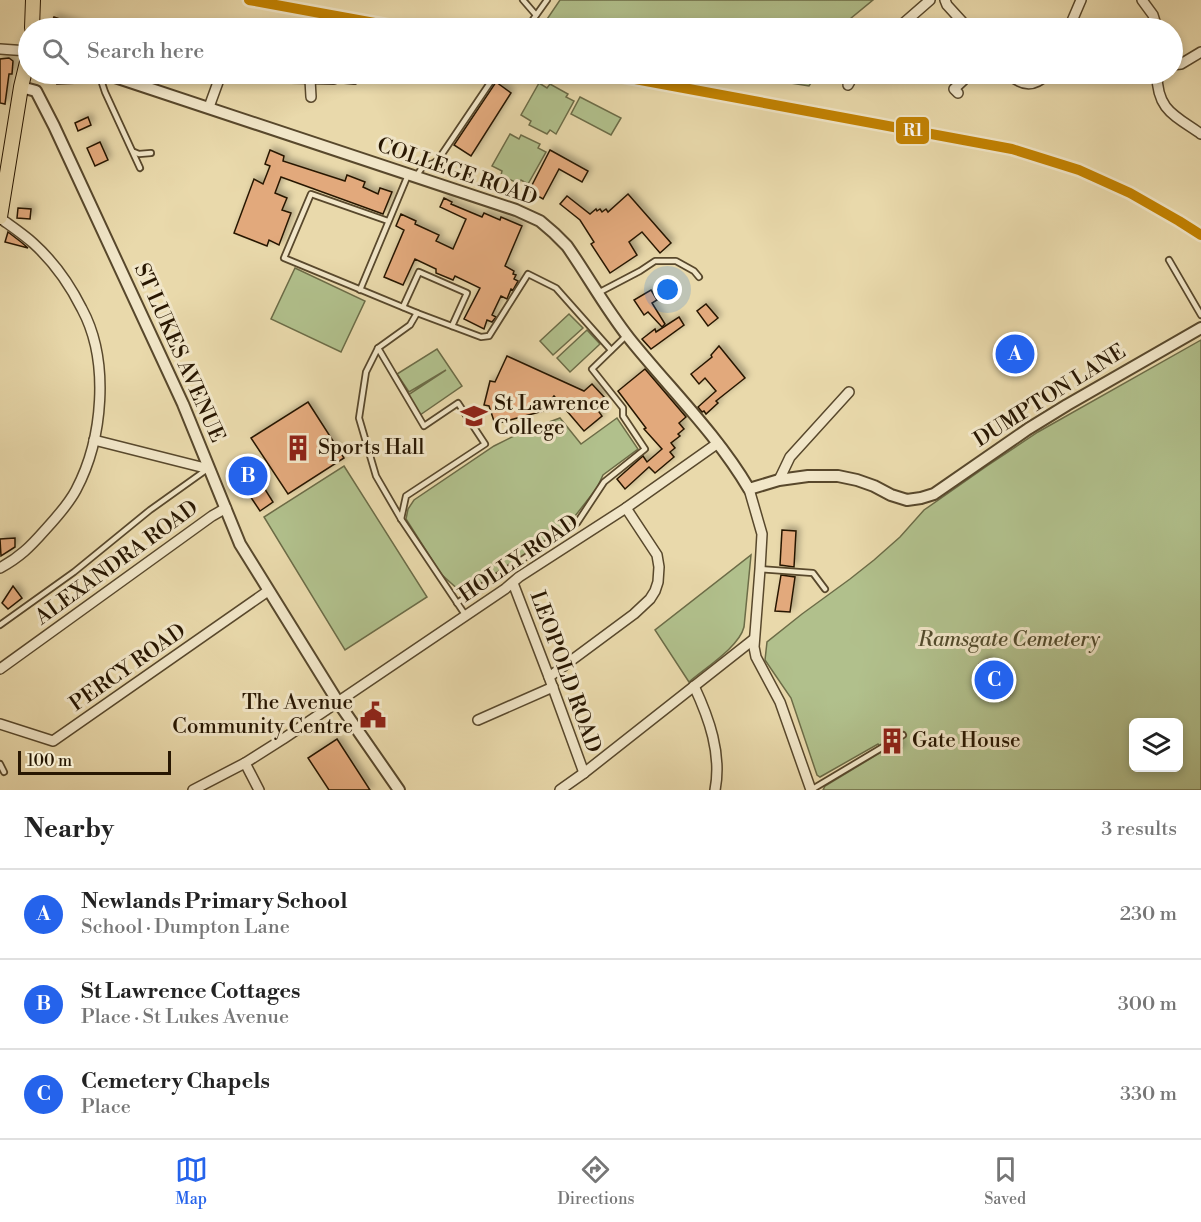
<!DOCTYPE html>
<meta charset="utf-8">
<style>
body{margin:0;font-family:"Libre Bodoni",serif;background:#f2f2f2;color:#222}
.controls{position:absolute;right:18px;bottom:18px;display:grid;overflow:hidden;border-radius:9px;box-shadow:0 3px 9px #0003}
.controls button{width:54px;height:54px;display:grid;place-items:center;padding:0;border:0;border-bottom:2px solid #e0e0e0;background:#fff;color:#222;font:30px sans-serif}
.scale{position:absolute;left:18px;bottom:15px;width:153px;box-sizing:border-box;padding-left:6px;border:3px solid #281702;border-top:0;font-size:16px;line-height:21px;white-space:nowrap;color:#281702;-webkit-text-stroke:4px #f1e6c8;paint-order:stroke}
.you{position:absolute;left:668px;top:290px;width:21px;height:21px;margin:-15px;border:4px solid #fff;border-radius:50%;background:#1a73e8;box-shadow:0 0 0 9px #1a73e833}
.badge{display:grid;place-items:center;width:39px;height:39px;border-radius:50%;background:#2563eb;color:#fff;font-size:20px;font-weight:700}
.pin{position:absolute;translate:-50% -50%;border:3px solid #fff;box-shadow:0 2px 6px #0006}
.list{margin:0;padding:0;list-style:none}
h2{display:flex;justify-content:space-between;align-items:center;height:78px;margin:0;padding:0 24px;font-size:26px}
h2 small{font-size:20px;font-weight:400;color:#767676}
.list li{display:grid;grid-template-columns:39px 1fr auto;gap:18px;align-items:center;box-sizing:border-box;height:90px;padding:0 24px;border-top:2px solid #e0e0e0}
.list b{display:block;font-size:22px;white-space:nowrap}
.list p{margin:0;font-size:20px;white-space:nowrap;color:#767676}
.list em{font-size:20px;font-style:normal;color:#767676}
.icon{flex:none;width:33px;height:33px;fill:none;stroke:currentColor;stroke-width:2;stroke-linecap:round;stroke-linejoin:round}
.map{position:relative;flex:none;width:1201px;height:790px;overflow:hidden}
.search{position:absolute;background:#fff;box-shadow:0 3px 9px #0003;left:18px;right:18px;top:18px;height:66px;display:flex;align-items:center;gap:15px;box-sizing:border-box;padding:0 21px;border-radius:33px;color:#767676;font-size:22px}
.sheet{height:348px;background:#fff}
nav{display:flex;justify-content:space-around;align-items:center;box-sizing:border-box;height:84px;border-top:2px solid #e0e0e0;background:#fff;font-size:16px;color:#767676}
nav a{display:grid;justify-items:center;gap:3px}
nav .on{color:#2563eb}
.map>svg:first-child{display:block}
</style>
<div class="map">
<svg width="1201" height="790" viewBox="0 0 1201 790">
<defs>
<filter id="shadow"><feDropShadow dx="3.5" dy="-3.5" stdDeviation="3" flood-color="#0004"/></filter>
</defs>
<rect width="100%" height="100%" fill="#e9d9ab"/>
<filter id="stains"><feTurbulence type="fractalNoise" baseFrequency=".00333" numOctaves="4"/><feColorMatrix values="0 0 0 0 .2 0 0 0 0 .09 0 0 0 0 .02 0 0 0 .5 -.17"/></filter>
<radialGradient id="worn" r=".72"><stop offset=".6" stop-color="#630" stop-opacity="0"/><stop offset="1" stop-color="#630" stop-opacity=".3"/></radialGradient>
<!-- green -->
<g fill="#b1c08c" stroke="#6c6c47" stroke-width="1.5" fill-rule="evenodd">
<polygon points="560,0 873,0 839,28 541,28"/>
<polygon points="733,74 817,74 809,86"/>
<polygon points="539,83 547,88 550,84 568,94 566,97 574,101 556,134 550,130 547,134 529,125 531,121 521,115"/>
<polygon points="580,97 621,118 611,135 571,114"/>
<polygon points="510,134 519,139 521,135 540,144 538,148 546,152 528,184 521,180 519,184 501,175 502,171 492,166"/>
<polygon points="295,268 365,301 341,352 271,319"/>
<polygon points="569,314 583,328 553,355 540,341"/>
<polygon points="587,330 600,344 570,372 557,358"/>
<path d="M1201 340V790H823L825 786 883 751 878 744 820 777 817 775 791 698 765 660 767 642 802 614 850 579 874 560 900 537 924 510 987 466 1038 432ZM1134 722H1178V768H1134Z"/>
<polygon points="437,349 462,386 420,415 408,395 446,370 409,392 397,374"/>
<polygon points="560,418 581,444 617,418 638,449 603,475 597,488 568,525 471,591 466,593 461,592 441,574 406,519 408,509 414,500 494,446 520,433"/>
<polygon points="344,466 427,597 345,650 264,517"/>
<path d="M751 555 744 627C739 647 705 668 689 682L655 630Z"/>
</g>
<!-- building -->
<g fill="#e2a97b" stroke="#281702" stroke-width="1.5" filter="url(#shadow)">
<polygon points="54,17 84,27 84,28 49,28"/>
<polygon points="9,58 13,61 12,74 9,74 5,104 0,103 0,59"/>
<polygon points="60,74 82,74 80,83 57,84"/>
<polygon points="496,82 511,93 471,156 454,145"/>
<polygon points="88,117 91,125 78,131 75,123"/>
<polygon points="100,142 108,160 95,166 87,148"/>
<polygon points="270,150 284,156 283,161 345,181 347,175 365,182 363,187 378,194 380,188 392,192 383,214 281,177 275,193 287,198 282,210 291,213 279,245 269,240 267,246 234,233 254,179 263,184 270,166 265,164"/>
<polygon points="550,150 588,171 582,182 559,169 543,199 529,191"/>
<polygon points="628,194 671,243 660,253 642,232 629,242 637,255 610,273 591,244 594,242 580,220 560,204 567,196 590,214 596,209 597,211 600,209 602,212 606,209 608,212"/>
<polygon points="444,198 452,202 451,204 482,217 484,213 500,220 501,217 522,226 505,266 514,271 513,274 516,275 514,279 518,281 513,290 511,289 507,299 501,296 492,315 496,317 492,322 487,320 484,329 464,319 480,288 455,276 453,280 436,273 436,269 415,259 403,285 384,277 404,230 396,226 401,214 416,221 415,224 439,235 436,241 453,249 466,219 440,207"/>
<polygon points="18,208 31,209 30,219 17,218"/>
<polygon points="8,232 21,242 28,248 5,242"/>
<polygon points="651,290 657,300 652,303 665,324 662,327 648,312 644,315 634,300"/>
<polygon points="706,304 718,318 708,326 697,311"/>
<polygon points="679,317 684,325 651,349 642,339 655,329 656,332"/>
<polygon points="719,346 745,378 716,401 718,403 706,414 704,411 702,412 698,407 716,391 705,378 699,384 691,374 712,357 711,355"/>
<polygon points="507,356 584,391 592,384 604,397 594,405 602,416 584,431 554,396 546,406 547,410 495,424 489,406 484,405 490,381 495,382"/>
<polygon points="645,369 686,417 679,423 684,429 678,434 680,436 671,443 675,448 670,452 674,457 655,473 649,467 625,489 617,479 643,456 647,462 662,449 644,429 646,428 618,391"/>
<polygon points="308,402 344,458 288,494 251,438"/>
<polygon points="246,459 273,502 260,511 244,487 246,485 234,467"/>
<polygon points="782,530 796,531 794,567 780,565"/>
<polygon points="15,538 15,547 1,556 0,539"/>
<polygon points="781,575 795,577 790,612 775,611"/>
<polygon points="13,586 22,598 8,609 2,603"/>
<polygon points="988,659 1010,695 1001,701 979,664"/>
<polygon points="891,730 894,735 892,738 892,742 895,743 899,743 902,748 893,753 890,748 892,745 891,741 889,740 886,740 883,735"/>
<polygon points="337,739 370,790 329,790 308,758"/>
</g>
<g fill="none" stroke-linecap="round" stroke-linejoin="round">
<!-- service casing -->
<g stroke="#58482c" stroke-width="8">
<g id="service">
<polyline points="523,0 536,15"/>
<polyline points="527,28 547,0"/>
<polyline points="99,74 105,92 140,168"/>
<polyline points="334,79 354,81"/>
<polyline points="134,152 139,154 151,153"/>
<polyline points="417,175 424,165 432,164 438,160 496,74"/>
<polyline points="388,221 311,194 284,258 417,313 481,337 489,336 528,274 556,288 611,350"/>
<polyline points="1169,260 1201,315"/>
<polyline points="360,290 408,175"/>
<polyline points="598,293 640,271 655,261 676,261 694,271 699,277"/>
<polyline points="403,307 419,272 467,293 452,326"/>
<polyline points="417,313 410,325 378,348 366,372 359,418 376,476 401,519 466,616"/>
<polyline points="378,348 424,426 458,403 485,444 406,496 401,519"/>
<polyline points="760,569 813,573 825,589"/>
<polyline points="457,603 577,523 604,482 645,449 623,416 623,408 592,369 627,335"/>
<polyline points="0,625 74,572 150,510 206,470"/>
<polyline points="896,739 903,735"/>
<polyline points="0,764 4,772"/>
<polyline points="811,790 888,744"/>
</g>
</g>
<!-- minor casing -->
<g stroke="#58482c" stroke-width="12">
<g id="minor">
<polyline points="945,0 947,5 968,28"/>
<polyline points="1142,0 1153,15 1157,28"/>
<polyline points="898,28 930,0"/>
<polyline points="1069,28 1081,0"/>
<polyline points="0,49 28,51"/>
<polyline points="1172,65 1181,64 1201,52"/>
<polyline points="275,74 291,78 334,79"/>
<path d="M1009 74C1023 87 1034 87 1048 74"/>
<path d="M1157 74C1157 110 1174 115 1201 134"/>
<polyline points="310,79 311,97"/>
<polyline points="848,85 854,74"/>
<polyline points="958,93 954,89 970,74"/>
<polyline points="209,107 221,74"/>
<path d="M0 218C11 226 23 234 33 243 53 261 70 285 82 309 110 361 103 439 76 490 68 505 56 518 45 530 30 547 20 557 0 568"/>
<polyline points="94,440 209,469"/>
<polyline points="779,480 790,457 849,392"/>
<polyline points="749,489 762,534 760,569 754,647 756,657 780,702 811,790"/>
<polyline points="513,583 549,677 584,773"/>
<polyline points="0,669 212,516 226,508"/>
<polyline points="549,677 634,614 650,599 655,591 658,582 659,567 657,555 626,508"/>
<path d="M694 686C709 718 722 754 715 790"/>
<polyline points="478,720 553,687"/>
<polyline points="0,724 53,741 268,591"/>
<polyline points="245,763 259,790"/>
<polyline points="193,790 245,763 283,739 505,589 519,577 626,508 718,443"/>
<polyline points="560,790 584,773 754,639"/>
</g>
</g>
<!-- tertiary casing -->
<g stroke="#58482c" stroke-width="14">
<g id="tertiary">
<path d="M106 74 516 210 540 221 554 233 567 246C588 276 606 309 629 338 669 388 716 433 749 489L779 480 808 476H838L857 480 874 486 891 495 907 500 921 498 934 494 1028 429 1067 405 1201 328"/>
<polyline points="21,87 36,91 54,126 183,404 240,544 338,702 399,790"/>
</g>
</g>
<!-- primary casing -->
<g stroke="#281702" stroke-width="16">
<g id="primary">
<polyline points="32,28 33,0"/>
<polyline points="0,217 21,87 28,58"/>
</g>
</g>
<!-- service -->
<use href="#service" stroke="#f1e6c8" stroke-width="4.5"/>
<!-- minor -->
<use href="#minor" stroke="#f1e6c8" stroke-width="9"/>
<!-- tertiary -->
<use href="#tertiary" stroke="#f1e6c8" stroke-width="10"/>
<!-- primary -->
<use href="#primary" stroke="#e9d9ab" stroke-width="14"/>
<!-- rail-1 casing -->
<g stroke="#f1e6c8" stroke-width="15">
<g id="rail-1">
<polyline points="249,0 402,28"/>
<polyline points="608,74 1012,149 1079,170 1130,193 1179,221 1201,235"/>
</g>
</g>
<!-- rail-1 -->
<use href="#rail-1" stroke="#c38200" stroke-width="10"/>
</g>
<!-- icons -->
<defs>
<g id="school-bare" transform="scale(2.07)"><path d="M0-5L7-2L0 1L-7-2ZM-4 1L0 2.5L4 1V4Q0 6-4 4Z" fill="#8f2418" stroke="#f1e6c8" stroke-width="2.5" paint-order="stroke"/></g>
<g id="building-bare" transform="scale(2.07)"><path d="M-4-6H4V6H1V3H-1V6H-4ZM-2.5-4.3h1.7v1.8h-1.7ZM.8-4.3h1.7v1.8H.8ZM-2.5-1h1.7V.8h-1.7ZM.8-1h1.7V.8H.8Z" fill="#8f2418" stroke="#f1e6c8" stroke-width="2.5" paint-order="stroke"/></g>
<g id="civic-bare" transform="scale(2.07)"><path d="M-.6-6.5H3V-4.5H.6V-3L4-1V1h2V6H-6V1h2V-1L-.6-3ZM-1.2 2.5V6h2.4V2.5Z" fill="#8f2418" stroke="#f1e6c8" stroke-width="2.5" paint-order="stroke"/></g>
</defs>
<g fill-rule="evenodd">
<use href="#school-bare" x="474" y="416"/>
<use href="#building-bare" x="298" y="448"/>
<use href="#civic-bare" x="373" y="715"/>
<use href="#building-bare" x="892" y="741"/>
</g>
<g text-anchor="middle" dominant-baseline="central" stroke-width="6" stroke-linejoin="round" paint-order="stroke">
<!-- street labels -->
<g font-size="21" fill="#281702" stroke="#f1e6c8">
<text transform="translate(457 172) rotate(19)">COLLEGE ROAD</text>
<text transform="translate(179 353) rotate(66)">ST LUKES AVENUE</text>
<text transform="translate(1050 396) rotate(-32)">DUMPTON LANE</text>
<text transform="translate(519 559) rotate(-34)">HOLLY ROAD</text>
<text transform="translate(117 563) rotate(-36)">ALEXANDRA ROAD</text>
<text transform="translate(128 668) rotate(-35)">PERCY ROAD</text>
<text transform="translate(565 672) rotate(70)">LEOPOLD ROAD</text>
</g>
<!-- poi labels -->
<g font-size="21" fill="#281702" stroke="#f1e6c8" text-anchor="start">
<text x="494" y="404">St Lawrence<tspan x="494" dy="24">College</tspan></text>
<text x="318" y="448">Sports Hall</text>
<text x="353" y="703" text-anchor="end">The Avenue<tspan x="353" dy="24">Community Centre</tspan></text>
<text x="912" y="741">Gate House</text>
</g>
<!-- park labels -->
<g font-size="21" font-style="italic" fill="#514a2b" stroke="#f1e6c8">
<text x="1009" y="640">Ramsgate Cemetery</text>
</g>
</g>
<rect stroke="#f1e6c8" stroke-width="2" x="895" y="116" width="35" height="29" rx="6" fill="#c38200"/>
<g font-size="16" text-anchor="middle" font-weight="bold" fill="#fff">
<text x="913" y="136">R1</text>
</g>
<rect width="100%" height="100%" filter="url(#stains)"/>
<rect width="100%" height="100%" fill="url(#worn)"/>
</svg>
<div class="controls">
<button><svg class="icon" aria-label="layers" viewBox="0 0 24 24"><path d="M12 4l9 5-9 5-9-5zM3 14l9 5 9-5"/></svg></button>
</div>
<div class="scale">100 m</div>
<div class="you"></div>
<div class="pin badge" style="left:1015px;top:354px">A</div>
<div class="pin badge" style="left:248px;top:476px">B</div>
<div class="pin badge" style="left:994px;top:680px">C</div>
<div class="search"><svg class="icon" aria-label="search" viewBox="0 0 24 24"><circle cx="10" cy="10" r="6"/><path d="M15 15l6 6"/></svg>Search here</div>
</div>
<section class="sheet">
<h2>Nearby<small>3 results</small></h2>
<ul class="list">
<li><span class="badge">A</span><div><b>Newlands Primary School</b><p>School · Dumpton Lane</p></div><em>230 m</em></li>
<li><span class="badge">B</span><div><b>St Lawrence Cottages</b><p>Place · St Lukes Avenue</p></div><em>300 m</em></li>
<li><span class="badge">C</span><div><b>Cemetery Chapels</b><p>Place</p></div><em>330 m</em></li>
</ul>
</section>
<nav>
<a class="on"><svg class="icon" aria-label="map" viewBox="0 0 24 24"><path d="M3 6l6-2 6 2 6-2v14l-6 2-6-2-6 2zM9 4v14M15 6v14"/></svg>Map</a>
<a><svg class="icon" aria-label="directions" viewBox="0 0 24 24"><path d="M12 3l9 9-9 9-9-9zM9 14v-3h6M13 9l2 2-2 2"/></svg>Directions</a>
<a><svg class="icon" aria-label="saved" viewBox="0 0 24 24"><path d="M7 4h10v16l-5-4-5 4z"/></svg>Saved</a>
</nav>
